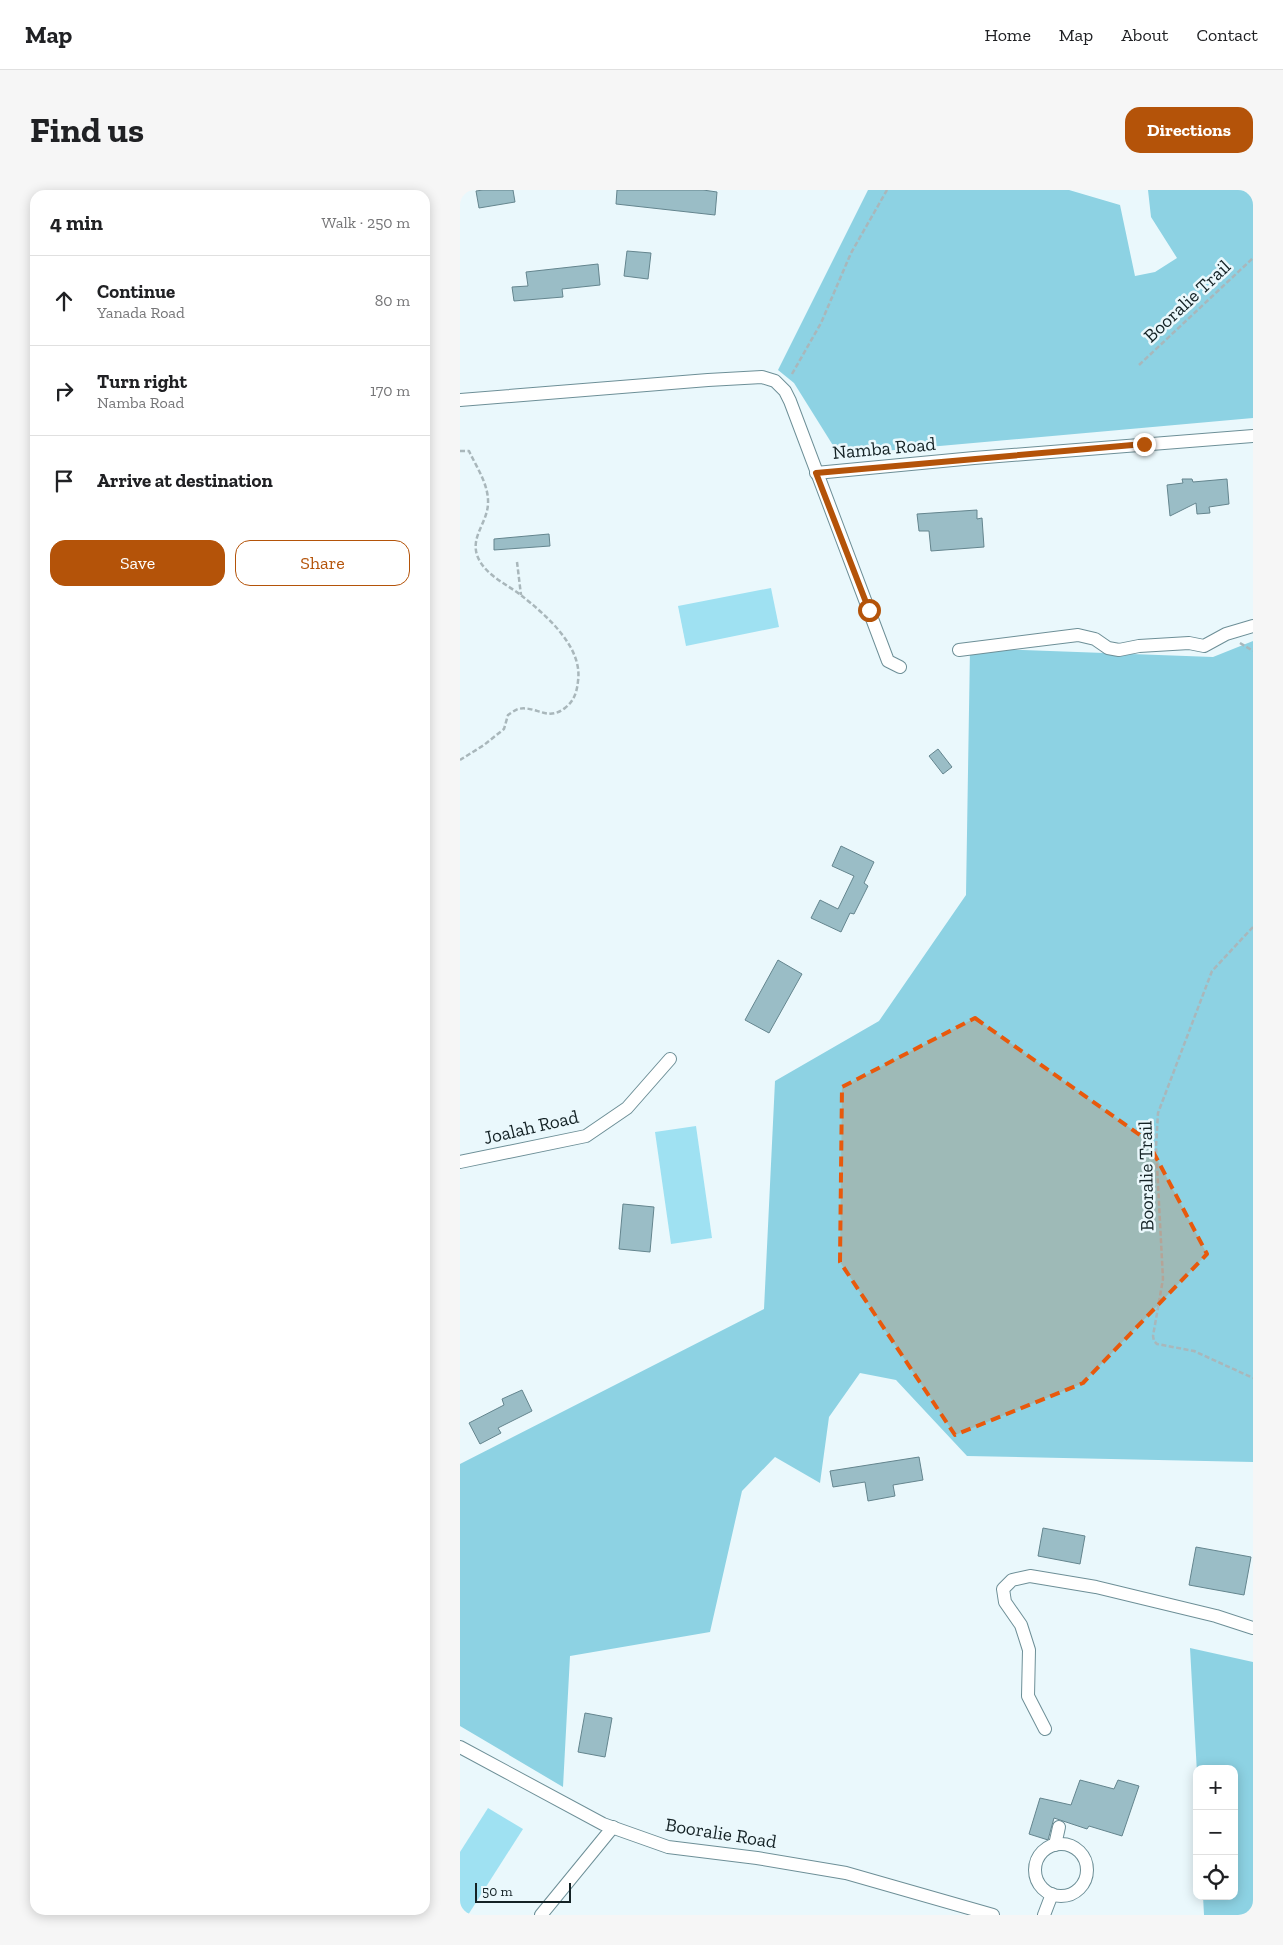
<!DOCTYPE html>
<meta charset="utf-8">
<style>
body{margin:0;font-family:"Zilla Slab",serif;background:#f6f6f6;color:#202124}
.controls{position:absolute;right:15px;bottom:15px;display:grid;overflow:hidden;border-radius:10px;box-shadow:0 2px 12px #0003}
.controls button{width:45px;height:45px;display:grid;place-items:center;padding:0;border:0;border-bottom:1px solid #e0e0e0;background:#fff;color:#202124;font:25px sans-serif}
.scale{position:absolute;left:15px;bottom:12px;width:96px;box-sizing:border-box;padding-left:5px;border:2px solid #142225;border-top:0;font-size:14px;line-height:18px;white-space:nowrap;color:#142225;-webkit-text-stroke:4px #eaf8fc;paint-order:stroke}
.stop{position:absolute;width:15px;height:15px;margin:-11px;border:4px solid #b45309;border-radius:50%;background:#fff}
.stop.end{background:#b45309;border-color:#fff;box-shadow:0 1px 5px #0008}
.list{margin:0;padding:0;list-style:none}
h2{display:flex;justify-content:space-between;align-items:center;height:65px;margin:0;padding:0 20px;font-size:21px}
h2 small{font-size:16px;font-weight:400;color:#757577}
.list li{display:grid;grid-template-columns:32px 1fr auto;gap:15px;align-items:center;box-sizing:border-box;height:90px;padding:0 20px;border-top:1px solid #e0e0e0}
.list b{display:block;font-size:19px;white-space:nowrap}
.list p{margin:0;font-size:16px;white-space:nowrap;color:#757577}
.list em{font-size:16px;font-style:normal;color:#757577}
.actions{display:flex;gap:10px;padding:15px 20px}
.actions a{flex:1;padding:11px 0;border:1px solid #b45309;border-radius:15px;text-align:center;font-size:18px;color:#b45309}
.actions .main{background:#b45309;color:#fff}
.icon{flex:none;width:28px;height:28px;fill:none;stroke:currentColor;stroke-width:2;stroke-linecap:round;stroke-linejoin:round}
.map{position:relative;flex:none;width:793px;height:1725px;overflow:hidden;border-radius:15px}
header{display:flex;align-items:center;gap:30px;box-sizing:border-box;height:70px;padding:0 25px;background:#fff;border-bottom:1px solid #e0e0e0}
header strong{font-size:24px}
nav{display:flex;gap:28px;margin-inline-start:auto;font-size:18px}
.intro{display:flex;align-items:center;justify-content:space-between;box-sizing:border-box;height:120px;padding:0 30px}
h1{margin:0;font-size:35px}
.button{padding:12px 22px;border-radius:15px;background:#b45309;color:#fff;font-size:18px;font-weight:700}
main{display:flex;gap:30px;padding:0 30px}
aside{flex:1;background:#fff;border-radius:15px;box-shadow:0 2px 12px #0003}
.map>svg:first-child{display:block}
</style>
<header>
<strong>Map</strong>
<nav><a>Home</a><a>Map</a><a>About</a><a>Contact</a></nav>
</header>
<div class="intro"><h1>Find us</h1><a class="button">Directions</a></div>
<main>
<aside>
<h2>4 min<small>Walk · 250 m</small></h2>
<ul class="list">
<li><svg class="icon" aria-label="ahead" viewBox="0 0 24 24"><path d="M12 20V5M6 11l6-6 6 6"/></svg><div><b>Continue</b><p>Yanada Road</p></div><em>80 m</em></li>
<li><svg class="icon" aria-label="right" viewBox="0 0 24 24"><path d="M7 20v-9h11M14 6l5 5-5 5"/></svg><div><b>Turn right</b><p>Namba Road</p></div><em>170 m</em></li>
<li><svg class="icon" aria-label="arrive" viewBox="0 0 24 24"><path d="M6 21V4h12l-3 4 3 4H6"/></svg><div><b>Arrive at destination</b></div></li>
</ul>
<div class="actions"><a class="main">Save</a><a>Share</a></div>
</aside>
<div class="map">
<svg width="793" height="1725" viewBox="0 0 793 1725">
<rect width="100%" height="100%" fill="#eaf8fc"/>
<!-- green -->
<g fill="#9fe1f2">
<polygon points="311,398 319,437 226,456 218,416"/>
<polygon points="236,936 252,1048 211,1054 195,942"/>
<polygon points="28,1618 63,1639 8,1725 0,1725 0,1662"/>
</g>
<!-- forest -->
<g fill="#8dd2e3">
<polygon points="408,0 609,0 660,15 675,86 695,82 717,68 691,27 688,0 793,0 793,228 379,265 334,193 318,180"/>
<polygon points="793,451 793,1272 507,1266 436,1190 400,1183 369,1227 360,1293 315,1267 282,1301 250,1442 110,1466 103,1597 0,1536 0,1274 304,1119 315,891 419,831 506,705 510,458 753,467"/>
<polygon points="730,1458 793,1472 793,1725 744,1725 743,1706 774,1706 774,1579 737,1579 737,1583"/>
</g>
<!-- building -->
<g fill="#9abdc6" stroke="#64858e">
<polygon points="23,0 53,0 55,12 19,18 16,1"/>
<polygon points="157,0 243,0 257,2 255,25 156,14"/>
<polygon points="167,61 191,63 188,89 164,86"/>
<polygon points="138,74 140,95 102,99 103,107 54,111 52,97 68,96 66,82"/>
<polygon points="722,289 732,289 733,292 767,289 769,314 749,317 750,323 737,324 736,313 710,326 707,295 723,293"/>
<polygon points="517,320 517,329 522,328 524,357 471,361 469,341 459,341 457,324"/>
<polygon points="89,344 90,356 34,360 34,349"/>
<polygon points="478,559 492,577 483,584 469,566"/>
<polygon points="381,656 414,672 404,693 408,696 394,724 390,723 381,742 351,728 360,710 378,719 394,686 372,676"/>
<polygon points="318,770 342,784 309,843 285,830"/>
<polygon points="163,1014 194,1017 190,1062 159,1059"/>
<polygon points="62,1200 72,1221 38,1238 41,1243 20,1254 9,1233 44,1215 42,1209"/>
<polygon points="459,1267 463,1290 433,1295 435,1306 408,1311 405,1292 373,1297 370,1281"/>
<polygon points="583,1338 625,1346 620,1374 578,1366"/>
<polygon points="736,1357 791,1367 784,1405 729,1395"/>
<polygon points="125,1523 152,1528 145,1567 118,1562"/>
<polygon points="620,1590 654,1599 658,1590 679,1596 662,1646 629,1636 627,1639 594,1628 588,1650 569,1644 580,1608 611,1615"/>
</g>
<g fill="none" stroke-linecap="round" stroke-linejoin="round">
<!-- minor casing -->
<g stroke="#6d8f97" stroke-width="14">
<g id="minor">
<polyline points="0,210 248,190 302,187 315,191 325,201 330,211 428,471 440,477"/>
<polyline points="356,283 514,268 793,246"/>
<polyline points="499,460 618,445 635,449 648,458 659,460 679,456 729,453 744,456 766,444 793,436"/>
<polyline points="0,972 126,946 167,918 210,869"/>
<polyline points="585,1539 568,1506 569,1460 561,1435 545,1412 543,1399 552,1390 570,1386 636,1397 756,1426 793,1438"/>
<polyline points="0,1557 143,1634 208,1657 297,1668 386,1683 533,1725"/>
<circle cx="601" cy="1680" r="26"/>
<polyline points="595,1655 599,1637"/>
<polyline points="81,1725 153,1637"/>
<polyline points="584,1725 592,1704"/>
</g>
</g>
<!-- path -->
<g stroke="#a9b7bb" stroke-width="2.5" stroke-dasharray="5 2.5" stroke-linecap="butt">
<polyline points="679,175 793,68"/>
<polyline points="332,184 361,133 391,63 427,0"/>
<path d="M0 261H9C17 278 29 295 28 314 27 333 11 346 17 365 24 385 47 394 62 406 86 425 123 457 118 491 117 502 114 511 105 518 87 532 76 515 58 519 55 520 51 523 48 525L44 539 24 555 0 570"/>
<polyline points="57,372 61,405"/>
<polyline points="780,453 793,461"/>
<polyline points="793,737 752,781 698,923 696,957 703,1089 693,1146 694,1151 697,1154 734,1161 793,1188"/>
</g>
<!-- minor -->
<use href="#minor" stroke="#fff" stroke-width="12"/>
</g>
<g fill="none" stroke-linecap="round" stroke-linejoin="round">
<!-- route -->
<polyline stroke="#b45309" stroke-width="6" points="409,420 356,283 684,254"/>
</g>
<!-- marked area -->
<path fill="#e8590c" fill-opacity="0.2" stroke="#e8590c" stroke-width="4" stroke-dasharray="10 6" stroke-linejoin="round" d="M515 828 687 950 747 1064 623 1193 495 1245 380 1072 382 897Z"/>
<g text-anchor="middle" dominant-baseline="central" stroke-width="5" stroke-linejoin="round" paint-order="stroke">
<!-- street labels -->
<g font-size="19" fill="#142225" stroke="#eaf8fc">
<text transform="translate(727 111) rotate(-43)">Booralie Trail</text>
<text transform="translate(424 258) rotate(-5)">Namba Road</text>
<text transform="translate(71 937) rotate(-13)">Joalah Road</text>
<text transform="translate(686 986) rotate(-91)">Booralie Trail</text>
<text transform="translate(261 1643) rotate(9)">Booralie Road</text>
</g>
</g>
</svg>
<div class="controls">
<button>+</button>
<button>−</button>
<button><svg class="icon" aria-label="locate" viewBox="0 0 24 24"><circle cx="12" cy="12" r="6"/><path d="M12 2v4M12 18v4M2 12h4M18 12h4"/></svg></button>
</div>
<div class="scale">50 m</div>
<div class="stop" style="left:409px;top:420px"></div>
<div class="stop end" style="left:684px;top:254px"></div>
</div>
</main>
